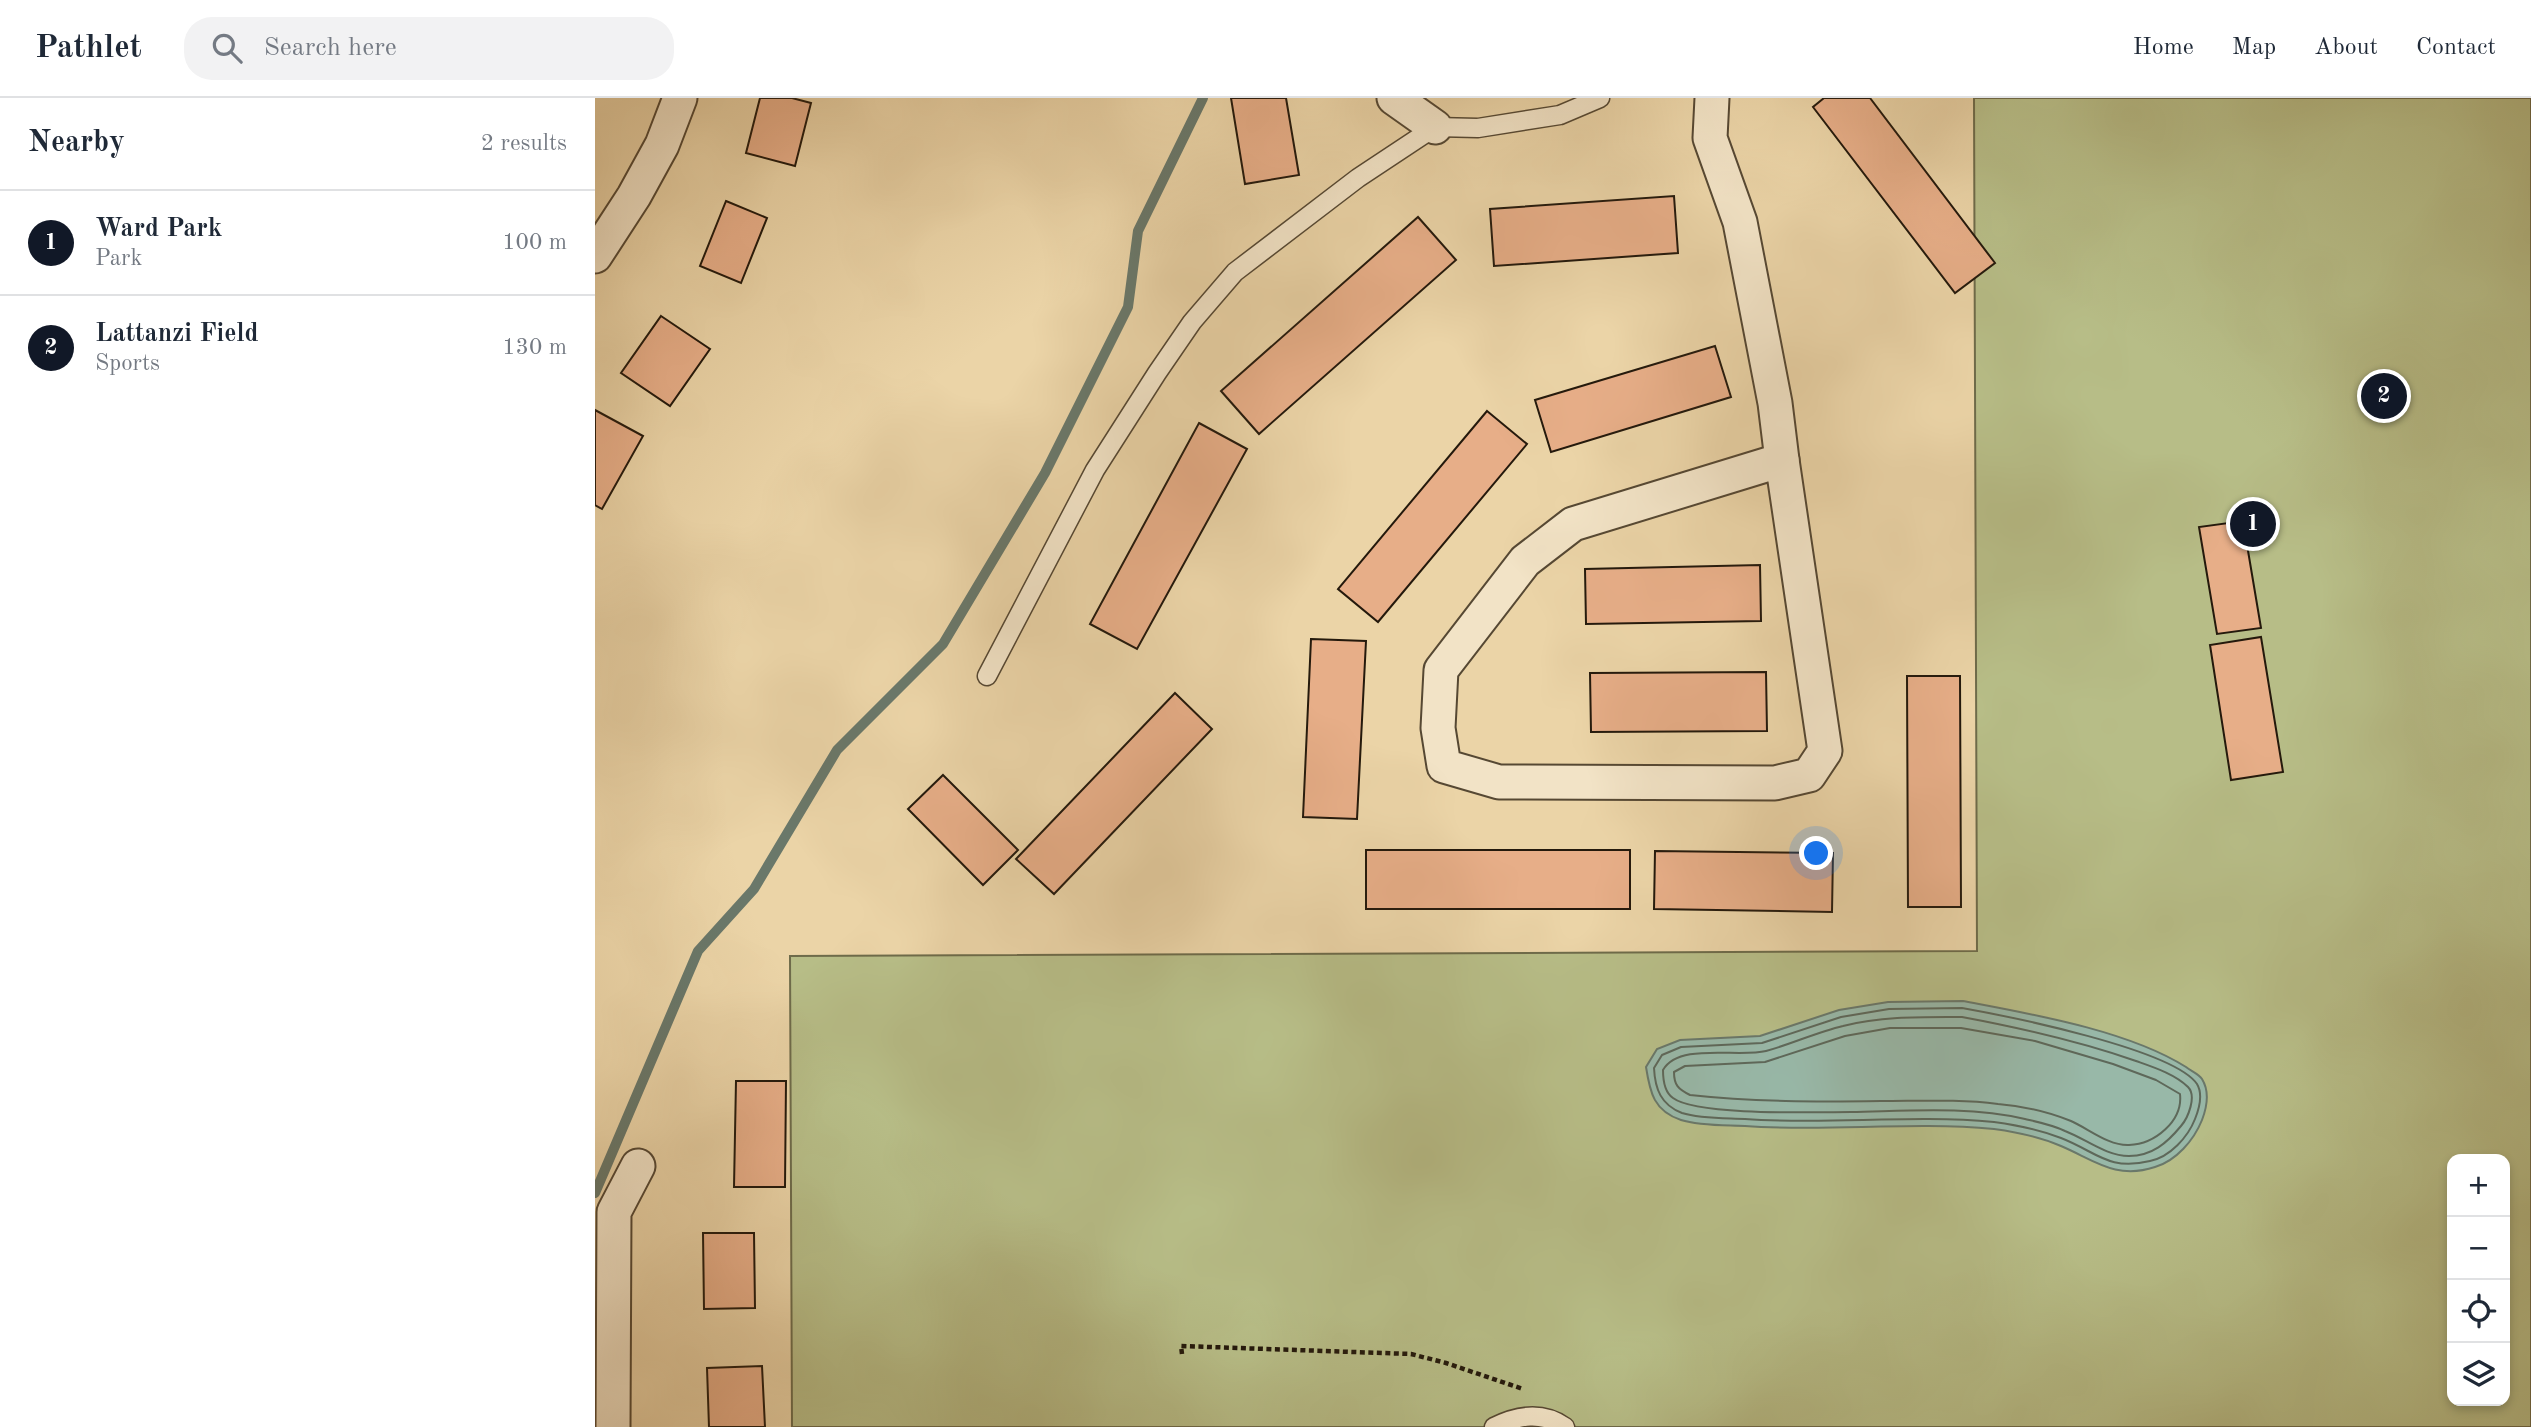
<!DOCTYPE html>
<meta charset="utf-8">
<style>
body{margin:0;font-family:"Old Standard TT",serif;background:#f2f2f3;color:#1f2937}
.controls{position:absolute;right:21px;bottom:21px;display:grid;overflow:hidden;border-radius:14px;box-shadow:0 4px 10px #0003}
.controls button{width:63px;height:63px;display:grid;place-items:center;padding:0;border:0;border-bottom:2px solid #e0e1e3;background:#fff;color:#1f2937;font:35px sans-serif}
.you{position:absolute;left:1222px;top:756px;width:24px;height:24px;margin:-18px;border:5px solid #fff;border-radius:50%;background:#1a73e8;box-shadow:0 0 0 10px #1a73e833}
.badge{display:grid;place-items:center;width:46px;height:46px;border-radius:50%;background:#111827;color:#fff;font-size:23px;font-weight:700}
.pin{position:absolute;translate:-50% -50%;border:4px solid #fff;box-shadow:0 2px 7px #0006}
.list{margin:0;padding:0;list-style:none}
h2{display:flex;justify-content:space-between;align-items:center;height:91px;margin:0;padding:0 28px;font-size:30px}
h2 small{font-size:23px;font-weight:400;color:#747a83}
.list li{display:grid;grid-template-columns:46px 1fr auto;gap:21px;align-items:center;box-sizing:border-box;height:105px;padding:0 28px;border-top:2px solid #e0e1e3}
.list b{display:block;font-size:26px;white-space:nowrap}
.list p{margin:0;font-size:23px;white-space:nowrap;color:#747a83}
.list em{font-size:23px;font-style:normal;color:#747a83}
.icon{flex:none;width:38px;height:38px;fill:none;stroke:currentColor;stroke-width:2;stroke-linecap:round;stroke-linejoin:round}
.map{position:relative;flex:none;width:1936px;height:1329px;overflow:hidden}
header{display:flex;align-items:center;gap:42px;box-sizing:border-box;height:98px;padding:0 35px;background:#fff;border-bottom:2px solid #e0e1e3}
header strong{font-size:33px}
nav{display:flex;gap:38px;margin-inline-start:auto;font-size:24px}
.search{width:490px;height:63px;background:#f2f2f3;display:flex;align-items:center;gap:18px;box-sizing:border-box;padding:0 24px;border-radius:28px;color:#747a83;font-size:26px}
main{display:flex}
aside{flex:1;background:#fff}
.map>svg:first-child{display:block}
</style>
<header>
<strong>Pathlet</strong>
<div class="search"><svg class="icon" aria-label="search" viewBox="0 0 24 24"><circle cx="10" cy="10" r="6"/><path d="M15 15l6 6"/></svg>Search here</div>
<nav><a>Home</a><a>Map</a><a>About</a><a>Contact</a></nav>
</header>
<main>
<aside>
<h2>Nearby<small>2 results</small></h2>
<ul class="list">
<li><span class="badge">1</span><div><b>Ward Park</b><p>Park</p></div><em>100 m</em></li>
<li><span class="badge">2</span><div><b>Lattanzi Field</b><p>Sports</p></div><em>130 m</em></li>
</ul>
</aside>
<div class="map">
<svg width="1936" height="1329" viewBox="0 0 1936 1329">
<rect width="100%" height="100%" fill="#ebd4a7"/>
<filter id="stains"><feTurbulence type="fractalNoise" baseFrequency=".00286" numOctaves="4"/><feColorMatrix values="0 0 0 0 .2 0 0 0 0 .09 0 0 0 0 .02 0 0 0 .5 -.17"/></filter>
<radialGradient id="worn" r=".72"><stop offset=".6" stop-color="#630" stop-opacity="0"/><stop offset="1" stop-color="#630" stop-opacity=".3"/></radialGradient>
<!-- green -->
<path fill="#b7bd87" stroke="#6e6b4a" stroke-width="2" fill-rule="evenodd" d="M1379 0H1936V1329H197L195 858 1382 853ZM1857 1061H1910V1303H1857Z"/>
<!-- water -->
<path fill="#98b8a8" stroke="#6a786a" stroke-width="2" d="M1368 903C1436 916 1532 932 1591 969 1596 973 1604 976 1607 981 1615 994 1612 1009 1607 1022 1599 1042 1581 1063 1560 1069 1521 1082 1499 1062 1466 1048 1445 1039 1421 1034 1399 1031 1316 1023 1232 1034 1150 1028 1130 1027 1105 1028 1086 1022 1059 1013 1055 995 1051 969L1062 951 1085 942 1165 938 1244 912 1293 904Z"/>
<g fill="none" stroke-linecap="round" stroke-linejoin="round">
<!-- shore -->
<g stroke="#5e685a" stroke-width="2">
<path d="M1367 910C1412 918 1578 951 1602 986 1608 996 1604 1011 1600 1021 1593 1039 1575 1059 1555 1063 1513 1073 1502 1054 1466 1040 1445 1032 1421 1027 1399 1024 1317 1016 1233 1027 1150 1021 1131 1020 1106 1021 1087 1015 1066 1007 1060 991 1059 970L1067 957 1086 949 1167 945 1246 919 1294 911Z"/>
<path d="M1367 919C1426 930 1484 943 1541 963 1558 969 1580 976 1593 989 1602 998 1593 1020 1586 1028 1572 1045 1557 1058 1534 1058 1511 1058 1491 1041 1470 1033 1458 1027 1443 1024 1430 1021 1374 1008 1313 1013 1256 1014 1221 1014 1102 1018 1078 1000 1069 994 1068 981 1068 972 1084 944 1143 960 1171 953 1197 946 1222 934 1248 928 1287 918 1327 919 1367 919Z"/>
<path d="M1295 930H1366L1440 943 1518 966 1561 982 1585 996C1588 1023 1560 1046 1534 1047 1514 1048 1494 1031 1476 1023 1454 1014 1427 1008 1403 1006 1365 1001 1325 1003 1286 1003 1222 1004 1159 1004 1095 997 1083 991 1079 987 1079 974L1090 968 1170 964 1250 938Z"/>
</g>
<!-- stream -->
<polyline stroke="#6a786a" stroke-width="10" points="0,1095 103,853 159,791 242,652 348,546 450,375 533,209 543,133 608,0"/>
</g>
<!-- building -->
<g fill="#e7ae88" stroke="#24190c" stroke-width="2">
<polygon points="165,0 197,0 216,5 200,68 151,55"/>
<polygon points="636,0 691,0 704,77 650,86"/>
<polygon points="1229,0 1275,0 1400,165 1360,195 1218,9"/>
<polygon points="1079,98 1083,155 899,168 895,111"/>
<polygon points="131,103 172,120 146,185 105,168"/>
<polygon points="823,119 861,162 664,336 626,293"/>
<polygon points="66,218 115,251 75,308 26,275"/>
<polygon points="1120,248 1136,299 956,354 940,302"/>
<polygon points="0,312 48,338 7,411 0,407"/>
<polygon points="892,313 932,346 783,524 743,491"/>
<polygon points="604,325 652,351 542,551 495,526"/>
<polygon points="1648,423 1666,530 1622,536 1604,429"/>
<polygon points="1165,467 1166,523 991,526 990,471"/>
<polygon points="1666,539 1688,674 1636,682 1615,547"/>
<polygon points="716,541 771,543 762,721 708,719"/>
<polygon points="1171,574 1172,633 996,634 995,575"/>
<polygon points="1312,578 1365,578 1366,809 1313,809"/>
<polygon points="580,595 617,631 459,796 421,761"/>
<polygon points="348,677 423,752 388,787 313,711"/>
<rect x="771" y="752" width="264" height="59"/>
<polygon points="1060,753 1238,755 1237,814 1059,811"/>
<polygon points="141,983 191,983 190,1089 139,1089"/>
<polygon points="108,1135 159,1135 160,1210 109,1211"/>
<polygon points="167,1268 170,1329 114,1329 112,1270"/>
</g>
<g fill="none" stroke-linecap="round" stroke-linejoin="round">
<!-- service casing -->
<g stroke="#564833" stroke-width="21">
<g id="service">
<polyline points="392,578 500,372 562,275 597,224 640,174 763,80 840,29 883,30 965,17 1005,0"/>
<path d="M899 1329C923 1317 947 1313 970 1329"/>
</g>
</g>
<!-- minor casing -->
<g stroke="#564833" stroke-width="37">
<g id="minor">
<polyline points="799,0 840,29"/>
<polyline points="1117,0 1115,40 1145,124 1180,305 1187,362"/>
<polyline points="0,158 39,98 67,47 85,0"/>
<polygon points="1187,362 1230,653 1214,677 1180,685 904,684 849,668 843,630 846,572 930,463 978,426"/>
<polyline points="18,1329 19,1114 43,1068"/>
</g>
</g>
<!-- path -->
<polyline stroke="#24190c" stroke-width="4.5" stroke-dasharray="5 3.5" stroke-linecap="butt" points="587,1256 586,1248 816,1256 851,1265 928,1291"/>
<!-- service -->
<use href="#service" stroke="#f2e3c6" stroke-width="18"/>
<!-- minor -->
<use href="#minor" stroke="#f2e3c6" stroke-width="33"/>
</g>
<rect width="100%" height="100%" filter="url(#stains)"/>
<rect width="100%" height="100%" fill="url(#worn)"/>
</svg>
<div class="controls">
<button>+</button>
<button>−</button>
<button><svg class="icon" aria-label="locate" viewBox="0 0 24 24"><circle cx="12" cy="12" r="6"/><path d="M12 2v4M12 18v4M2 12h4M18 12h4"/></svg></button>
<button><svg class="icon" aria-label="layers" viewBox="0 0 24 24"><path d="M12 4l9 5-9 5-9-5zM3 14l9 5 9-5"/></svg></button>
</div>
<div class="you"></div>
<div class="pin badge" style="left:1658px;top:426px">1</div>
<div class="pin badge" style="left:1789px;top:298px">2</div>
</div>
</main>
